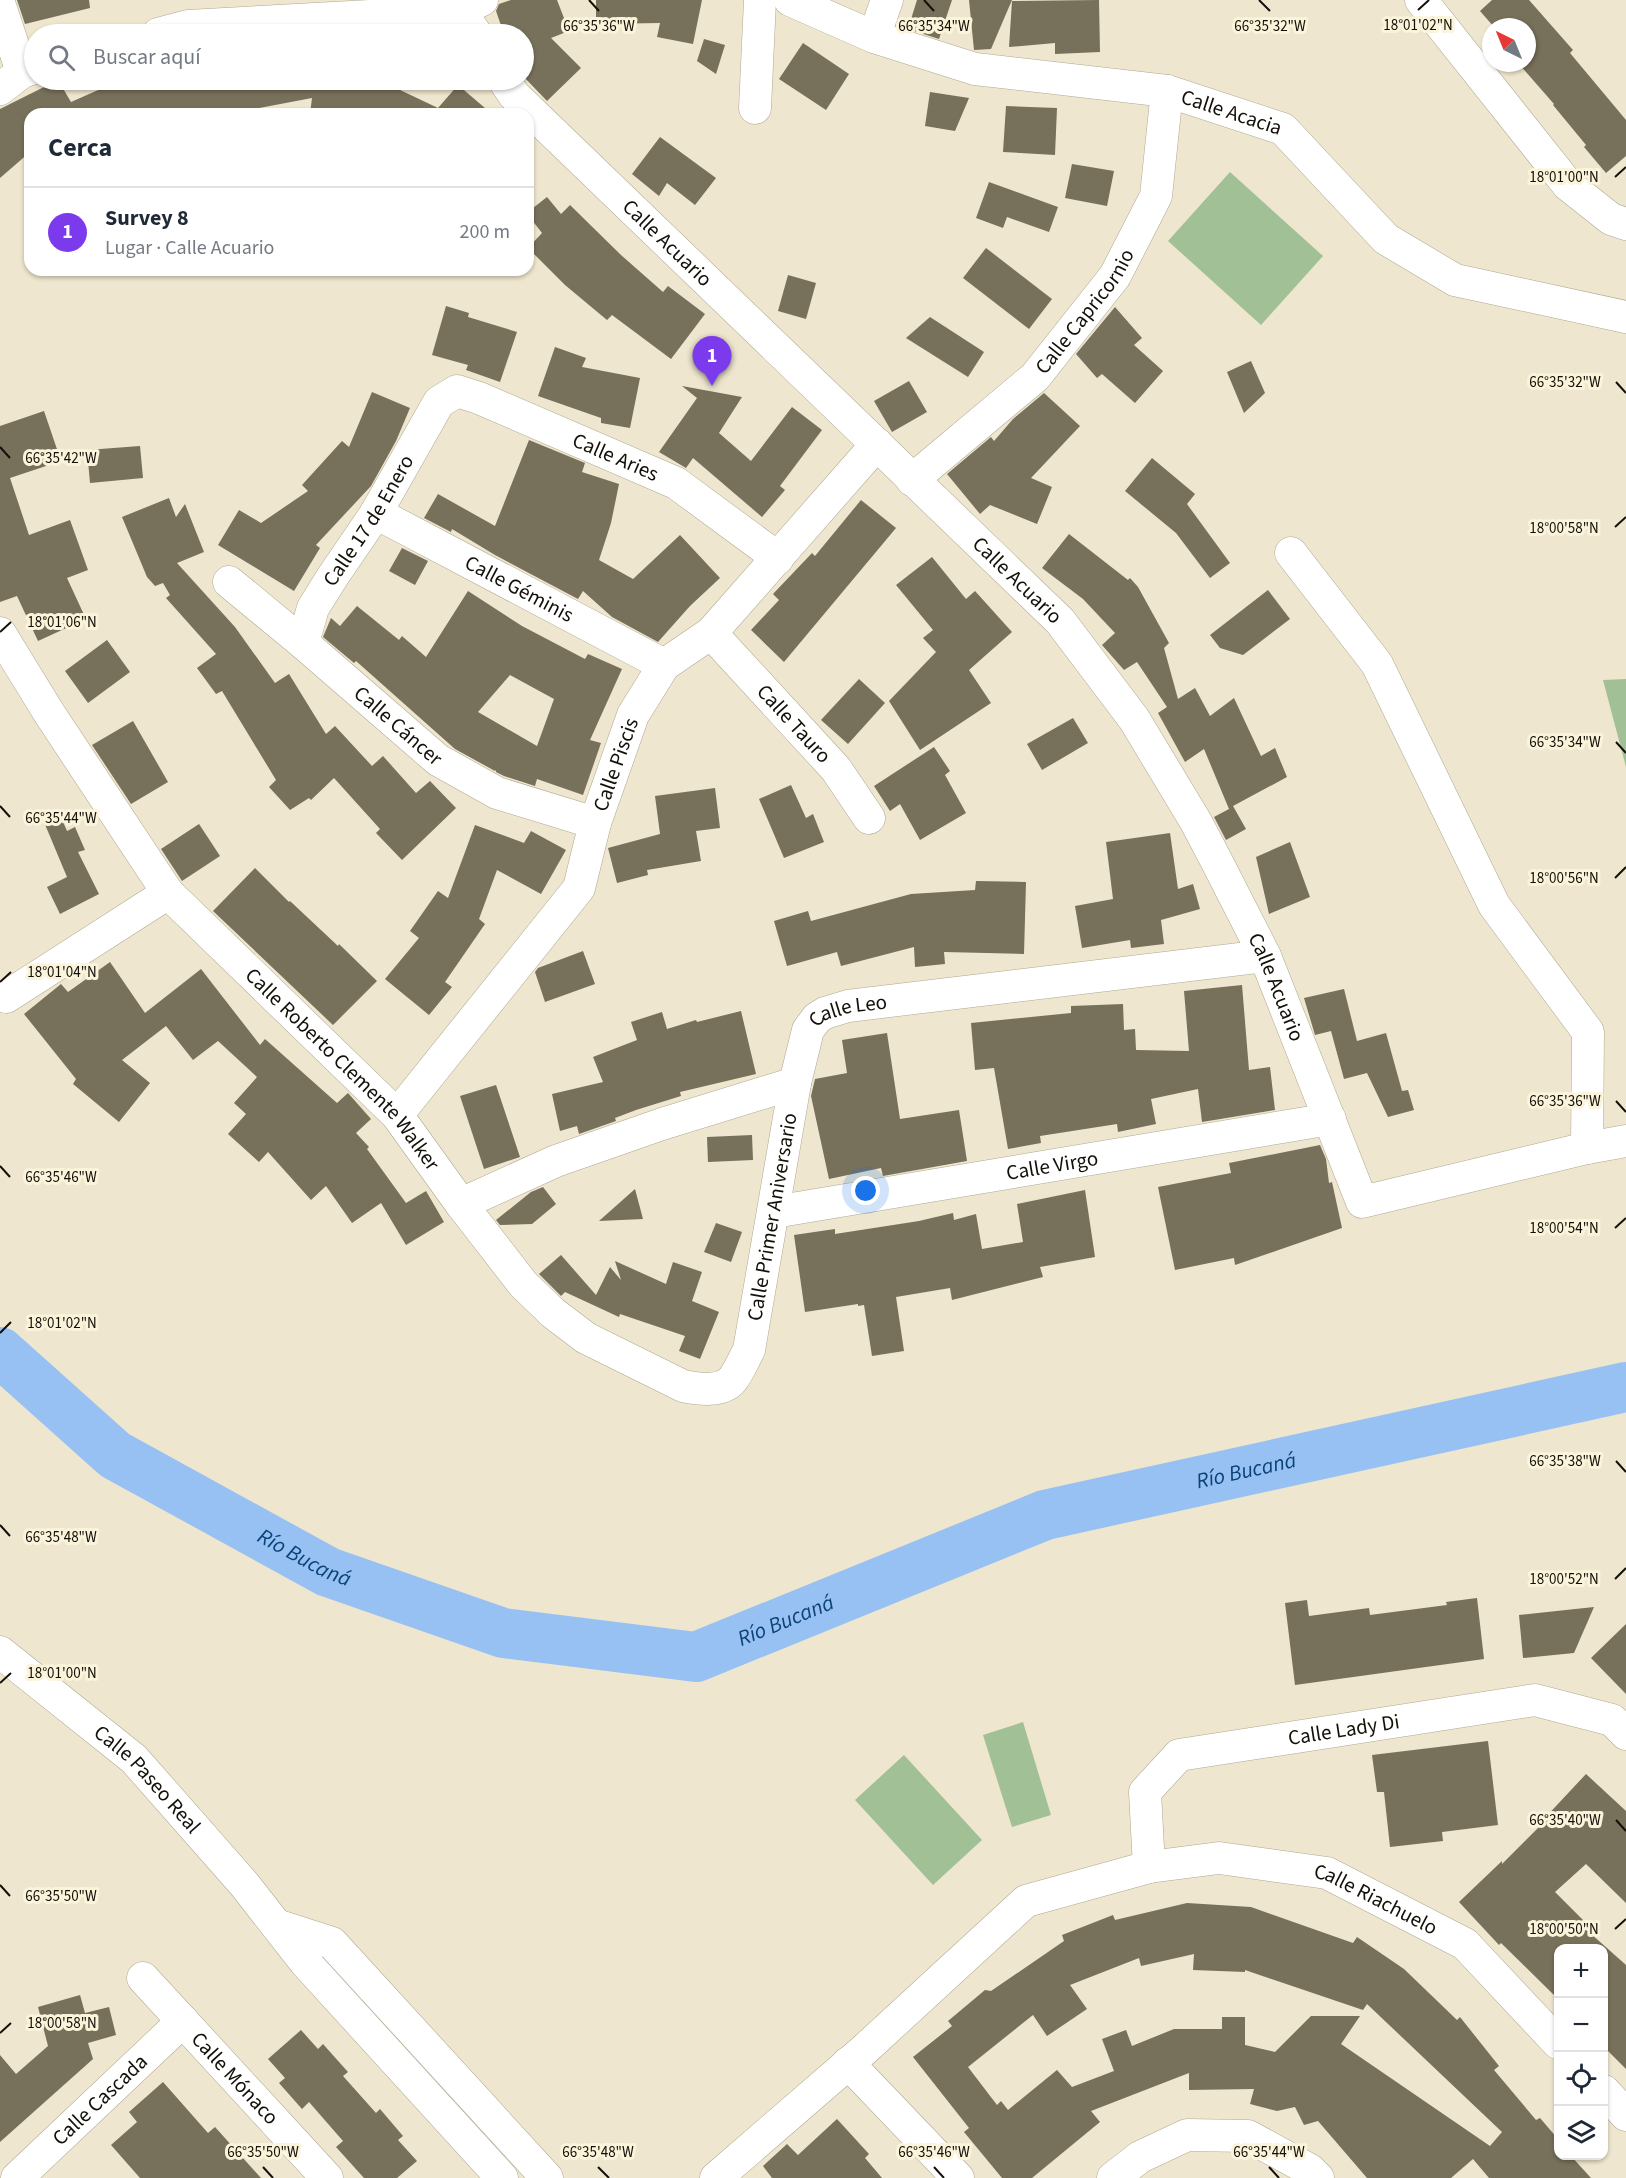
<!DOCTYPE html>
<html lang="es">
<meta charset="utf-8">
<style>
body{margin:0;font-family:"Source Sans 3",sans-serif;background:#f2f2f3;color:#1f2937}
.controls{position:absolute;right:18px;bottom:18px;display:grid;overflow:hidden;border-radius:12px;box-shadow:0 2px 4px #0004}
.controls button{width:54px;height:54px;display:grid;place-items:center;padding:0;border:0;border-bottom:2px solid #e0e1e3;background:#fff;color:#1f2937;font:30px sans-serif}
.compass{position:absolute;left:1482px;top:18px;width:54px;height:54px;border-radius:50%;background:#fff;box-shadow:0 2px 4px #0004;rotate:317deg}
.you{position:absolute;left:866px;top:1191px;width:21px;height:21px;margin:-15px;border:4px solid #fff;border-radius:50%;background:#1a73e8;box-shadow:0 0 0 9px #1a73e833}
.badge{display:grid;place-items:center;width:39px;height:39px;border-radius:50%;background:#7c3aed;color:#fff;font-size:20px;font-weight:700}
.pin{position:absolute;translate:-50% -50px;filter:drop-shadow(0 2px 3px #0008)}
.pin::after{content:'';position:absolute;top:32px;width:21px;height:18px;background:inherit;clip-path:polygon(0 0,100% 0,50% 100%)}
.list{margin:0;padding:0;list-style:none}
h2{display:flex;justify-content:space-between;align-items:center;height:78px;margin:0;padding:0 24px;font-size:26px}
h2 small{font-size:20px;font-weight:400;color:#747a83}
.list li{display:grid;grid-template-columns:39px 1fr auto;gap:18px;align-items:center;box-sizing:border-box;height:90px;padding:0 24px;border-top:2px solid #e0e1e3}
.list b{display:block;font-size:22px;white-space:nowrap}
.list p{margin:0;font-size:20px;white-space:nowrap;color:#747a83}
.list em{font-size:20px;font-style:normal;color:#747a83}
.icon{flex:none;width:33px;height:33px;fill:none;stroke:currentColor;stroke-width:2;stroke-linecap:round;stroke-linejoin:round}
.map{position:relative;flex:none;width:1626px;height:2178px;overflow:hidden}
.search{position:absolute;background:#fff;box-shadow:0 2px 4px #0004;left:24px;top:24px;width:510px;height:66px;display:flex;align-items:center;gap:15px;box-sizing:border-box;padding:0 21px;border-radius:33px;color:#747a83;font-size:22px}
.panel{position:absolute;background:#fff;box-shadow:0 2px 4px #0004;left:24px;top:108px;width:510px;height:168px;border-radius:18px}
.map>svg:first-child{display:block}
</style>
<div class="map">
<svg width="1626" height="2178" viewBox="0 0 1626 2178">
<rect width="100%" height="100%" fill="#eee6ce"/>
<!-- green -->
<g fill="#a2c096">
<polygon points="1230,172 1323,256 1261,325 1168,241"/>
<polygon points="1626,679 1626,767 1603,680"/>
<polygon points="1023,1722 1051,1815 1012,1827 983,1735"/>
<polygon points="904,1755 982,1840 933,1885 855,1800"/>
</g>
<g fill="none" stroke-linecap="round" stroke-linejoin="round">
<!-- river -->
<path stroke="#97c1f3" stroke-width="50" id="s1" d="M0 1352 115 1455 328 1572 503 1633 696 1657 1045 1515 1626 1387"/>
</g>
<!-- building -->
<g fill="#77705a" fill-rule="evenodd">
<polygon points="17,0 89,0 90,8 25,24"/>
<polygon points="511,0 557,0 569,31 551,38 581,68 547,101 524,77 524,34 504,34 496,11 499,4"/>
<polygon points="596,0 702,0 693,44 657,37 660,23 596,24"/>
<polygon points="917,0 952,0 939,39 908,29"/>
<polygon points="969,0 1012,0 991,49 974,50"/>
<polygon points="1099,0 1100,52 1055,54 1055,43 1009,47 1012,1"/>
<polygon points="1492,0 1529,0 1573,50 1570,53 1626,120 1626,156 1606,173 1584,147 1586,145 1553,105 1554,104 1518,63 1527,63 1527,27 1494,27 1480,11"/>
<polygon points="704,39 725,45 716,74 697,61"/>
<polygon points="803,43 849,74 826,110 779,79"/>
<polygon points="58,80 71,102 121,80 379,80 438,108 458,85 492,114 310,114 312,98 248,110 249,114 30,114 30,152 0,178 0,109"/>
<polygon points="930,92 969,98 955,131 925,126"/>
<polygon points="1006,106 1057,108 1055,155 1003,152"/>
<polygon points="660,137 716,178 695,205 667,183 659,196 632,174"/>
<polygon points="1072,164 1114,171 1107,206 1065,198"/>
<polygon points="989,182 1058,207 1049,232 1007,217 1003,228 976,218"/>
<polygon points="547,197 561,214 570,205 621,255 663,292 668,286 705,314 671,359 612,315 607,320 565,285 528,248 542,233 528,215 528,212"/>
<polygon points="986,248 1052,299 1029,329 963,278"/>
<polygon points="788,275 816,283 806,319 778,311"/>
<polygon points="446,306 469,313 468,317 517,332 500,382 466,370 468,365 432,355"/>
<polygon points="1115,307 1142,338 1134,345 1163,371 1135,403 1102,374 1097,378 1076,354"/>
<polygon points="930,317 984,352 968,377 906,338"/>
<polygon points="555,347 586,358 582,367 640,378 630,428 601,423 601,418 538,396"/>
<polygon points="1251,361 1265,393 1244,413 1227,372"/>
<polygon points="909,381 927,412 892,432 874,401"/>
<polygon points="682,386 742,397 719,433 751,461 792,407 822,430 780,486 785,490 762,517 693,458 686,468 659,452 697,398"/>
<polygon points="372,392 410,408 396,441 371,486 316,545 320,548 294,591 218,545 239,510 261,523 308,491 302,485 342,441 349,447"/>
<polygon points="1044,393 1080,426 1031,478 1052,487 1037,524 990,505 980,514 947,474 991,437 994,441 1013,419"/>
<polygon points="44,411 61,461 10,478 29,535 70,520 88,570 67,578 86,619 38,641 17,596 0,602 0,426"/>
<polygon points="529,440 585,463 582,472 619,484 611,523 599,560 633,579 680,535 720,578 690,606 658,642 612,617 583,591 578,599 495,555 452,529 451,532 424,518 438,494 495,526"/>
<polygon points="140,446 143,478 90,483 87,450"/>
<polygon points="1152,458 1195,494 1187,504 1230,563 1210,578 1176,533 1125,491"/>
<polygon points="169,498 176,517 185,504 204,552 177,563 235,627 275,683 289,674 326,734 335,726 372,766 383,756 416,793 430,781 456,808 402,860 376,833 380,829 334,778 311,800 309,798 290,810 269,787 276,780 222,691 216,694 197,668 216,654 166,598 170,595 163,583 155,586 147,577 122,517"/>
<polygon points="861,500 896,528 784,662 751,630 779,600 773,594 812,553 815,556"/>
<polygon points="1069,534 1128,580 1130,578 1138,587 1169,643 1164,648 1178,699 1195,688 1210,716 1234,698 1261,756 1275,748 1287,777 1233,806 1246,829 1226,840 1214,817 1229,809 1204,749 1185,762 1158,713 1167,707 1137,662 1124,670 1102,645 1115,633 1083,599 1042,568"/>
<polygon points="402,548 428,561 415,585 389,571"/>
<polygon points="932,557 966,599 975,591 1012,632 969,670 991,703 920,750 889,701 936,652 923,638 933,630 896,585"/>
<polygon points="1268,590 1290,619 1243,655 1220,648 1210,635"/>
<path d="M468 591 522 626 585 659 588 654 622 669 590 740 601 743 583 795 537 779 535 786 504 776 496 772V770L495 771 455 749 356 661 354 663 323 637 331 618 340 626 357 606 399 640 402 636 426 657ZM510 675 554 699 537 746 478 712Z"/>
<polygon points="107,640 130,672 88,703 65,671"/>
<polygon points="859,679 885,703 848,744 821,720"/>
<polygon points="1073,718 1088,743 1042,770 1027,744"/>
<polygon points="133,721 168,782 131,804 92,745"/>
<polygon points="934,747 950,771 945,775 966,813 920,840 900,804 890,811 874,786"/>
<polygon points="791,785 806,818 813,814 824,842 784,858 759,799"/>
<polygon points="715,788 720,828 696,831 701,861 647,870 648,875 617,883 608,848 660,834 655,796"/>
<polygon points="60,815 67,831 75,827 85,850 78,852 99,894 60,914 47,887 67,877 44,822"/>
<polygon points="199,824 220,856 182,881 161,849"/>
<polygon points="475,825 524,843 531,831 566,850 541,894 497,870 479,919 485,924 445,982 452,987 429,1015 385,979 419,938 410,931 438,891 448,898"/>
<polygon points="1170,833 1178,889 1193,884 1200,909 1161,920 1164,944 1131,948 1130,940 1082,948 1075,906 1113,899 1106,842"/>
<polygon points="1290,842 1310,897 1269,914 1256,857"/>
<polygon points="255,868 289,902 290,901 338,946 339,944 377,981 333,1025 213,911"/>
<polygon points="976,881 1026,882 1024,954 944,952 945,964 915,967 914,947 841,966 837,952 787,966 774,921 808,911 811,921 911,894 975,890"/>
<polygon points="583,951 595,984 545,1002 535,972 538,968"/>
<polygon points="110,962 145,1013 201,969 260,1045 265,1039 337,1103 348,1093 371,1119 356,1133 369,1147 367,1149 406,1203 426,1191 444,1222 406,1245 381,1203 352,1223 326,1186 311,1200 268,1152 259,1162 228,1134 246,1114 234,1103 257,1077 218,1041 193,1060 166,1026 122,1060 150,1083 119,1122 73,1084 76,1079 24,1014 61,984 68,992"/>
<polygon points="1242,985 1249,1070 1270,1067 1275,1110 1202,1122 1198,1089 1151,1099 1156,1124 1118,1132 1117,1124 1040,1136 1041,1143 1008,1149 994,1068 975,1070 971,1023 1071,1013 1071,1006 1123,1004 1124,1030 1135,1029 1136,1050 1189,1051 1184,991"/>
<polygon points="1344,989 1357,1041 1386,1033 1402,1091 1408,1090 1414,1110 1388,1117 1367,1073 1344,1079 1331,1031 1315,1035 1304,998"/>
<polygon points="741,1011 756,1074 680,1092 681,1096 636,1110 615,1118 616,1121 579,1134 577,1126 560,1131 552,1094 603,1082 593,1057 637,1040 631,1022 662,1012 667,1029 696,1020 697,1022"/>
<polygon points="887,1033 900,1119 959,1110 967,1161 883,1176 881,1168 829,1179 811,1096 815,1079 847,1073 842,1040"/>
<polygon points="496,1085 520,1157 484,1169 460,1096"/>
<polygon points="752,1135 753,1160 708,1162 707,1137"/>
<polygon points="1320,1145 1326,1159 1329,1183 1332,1182 1342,1228 1235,1265 1234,1258 1175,1270 1158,1187 1231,1173 1229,1163"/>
<polygon points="543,1187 556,1204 532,1224 500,1225 496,1220 531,1192"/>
<polygon points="635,1189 643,1219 599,1221"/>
<polygon points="1085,1190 1095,1257 1040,1267 1043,1277 952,1300 950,1288 896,1297 904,1351 872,1356 864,1305 858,1306 858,1304 805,1312 794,1235 835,1229 835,1234 919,1221 953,1213 954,1220 976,1214 982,1249 1023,1242 1017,1204"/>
<polygon points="716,1223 742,1232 731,1262 704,1252"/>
<polygon points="561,1255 596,1295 610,1267 621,1280 615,1261 666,1284 673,1262 702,1272 692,1301 719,1312 700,1359 679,1351 685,1336 620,1314 619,1317 565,1292 561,1296 539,1274"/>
<polygon points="1477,1598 1484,1659 1295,1685 1285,1603 1307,1600 1309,1616 1369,1608 1370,1615 1447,1605 1446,1602"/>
<polygon points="1594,1607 1574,1653 1523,1658 1519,1615"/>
<polygon points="1626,1624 1626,1694 1591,1658"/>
<polygon points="1488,1741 1498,1825 1442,1832 1443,1841 1390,1847 1384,1792 1377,1792 1372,1755"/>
<polygon points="1586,1774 1626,1811 1626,1903 1586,1864 1555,1892 1584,1921 1581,1925 1626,1965 1626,2069 1604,2047 1604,1948 1558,1948 1558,1999 1501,1943 1499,1945 1459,1902 1502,1861 1502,1864 1546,1820 1543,1820"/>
<path d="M1187 1903 1251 1907 1353 1943 1357 1937 1404 1969 1457 2020 1460 2017 1499 2066 1494 2070 1536 2120 1540 2118 1558 2139V2156H1571L1591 2178H1489L1473 2159 1451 2178H1367L1318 2121 1304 2125 1295 2107 1277 2111 1250 2104 1254 2089 1189 2090V2073L1091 2111 1100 2122 1032 2178H1002L964 2132 969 2128 913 2057 952 2026 948 2021 985 1990 991 1991 1064 1941 1062 1935 1113 1915 1115 1920ZM1194 1954 1193 1970 1245 1972V1970L1363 2010 1367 2004 1502 2132 1490 2146 1341 2044 1360 2016H1311L1275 2052 1245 2045V2017H1222V2029H1174L1132 2046 1126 2030 1102 2039 1114 2071 1072 2087 1057 2070 1008 2110 1001 2101 997 2105 968 2067 1033 2015 1047 2036 1087 2009 1070 1985 1139 1958 1141 1966Z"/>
<polygon points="80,1995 85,2013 109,2007 116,2035 88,2043 93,2059 0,2142 0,2055 16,2074 48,2046 38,2007"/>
<polygon points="301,2030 318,2049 323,2044 348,2072 343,2076 376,2113 380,2109 403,2136 398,2140 417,2161 397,2178 364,2178 336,2147 343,2141 309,2102 302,2109 279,2083 285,2078 268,2059"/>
<polygon points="163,2082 208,2133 215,2127 261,2178 140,2178 111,2145 137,2122 129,2112"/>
<polygon points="837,2119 869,2154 865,2158 882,2178 772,2178 763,2166 787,2144 798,2155"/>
</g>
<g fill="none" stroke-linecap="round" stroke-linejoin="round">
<!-- street casing -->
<g stroke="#afa891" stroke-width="33">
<g id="street">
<polyline points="460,0 460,11 476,34"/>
<path id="s2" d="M790 0 874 37 975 69 1167 91 1283 129 1386 239 1455 280 1626 317"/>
<polyline points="1421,0 1568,185 1611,219 1626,224"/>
<polyline points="0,6 22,72"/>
<polyline points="158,34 188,26 460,11 482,0"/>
<polyline points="874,37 887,0"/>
<path id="s3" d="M504 80 514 95 1060 621 1134 719 1196 822 1217 862 1265 956 1362 1202 1587 1148 1626 1141"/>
<polyline points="0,89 22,72 34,68"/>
<polyline points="755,108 760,0"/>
<path id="s4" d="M912 480 1035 377 1115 276 1156 196 1167 91"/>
<path id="s5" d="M376 513 664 665"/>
<polyline points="1291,553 1377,664 1494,905 1588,1032 1587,1148"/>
<path id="s6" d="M229 582 303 643 438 760 497 793 595 823"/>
<path id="s7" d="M0 633 49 713 168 893 397 1115 461 1204 523 1284 553 1313 586 1338 683 1386C698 1389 722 1393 733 1379 739 1371 744 1359 749 1350L795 1083 808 1030 817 1018 825 1013 848 1006 1265 956"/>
<path id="s8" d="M711 633 836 769 869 818"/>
<path id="s9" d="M303 643 313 608 333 576 376 513 439 402 457 391 479 398 676 483 778 558"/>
<polyline points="6,997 168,893"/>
<path id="s10" d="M397 1115 579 888 595 823 633 715 664 665 711 633 877 444"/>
<polyline points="461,1204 556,1161 662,1124 795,1083"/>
<path id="s11" d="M774 1212 1330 1119"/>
<path id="s12" d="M0 1652 134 1759 244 1884 305 1962 502 2178"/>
<path id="s13" d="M1149 1867 1145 1792 1179 1755 1535 1700 1612 1720 1626 1734"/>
<polyline points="276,1925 332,1943 547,2178"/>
<path id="s14" d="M143 1978 327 2178"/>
<polyline points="848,2063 958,2178"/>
<polyline points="1604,2091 1626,2115"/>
<path id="s15" d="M17 2178 183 2021"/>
<path id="s16" d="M716 2178 864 2050 1026 1901 1149 1867 1219 1858 1327 1873 1465 1944 1558 2043"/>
<polyline points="1113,2178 1140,2157 1187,2135 1248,2136 1310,2170 1318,2178"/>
</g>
</g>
<!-- street -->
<use href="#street" stroke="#fff" stroke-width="32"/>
</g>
<!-- ticks -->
<path fill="none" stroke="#121008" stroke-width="2" d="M589 0 599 11M924 0 934 11M1259 0 1270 11M1418 10 1429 0M1615 177 1626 167M1616 382 1626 393M0 447 10 458M1615 527 1626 517M0 632 11 622M1616 742 1626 753M0 806 10 817M1615 878 1626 867M0 982 11 972M1616 1101 1626 1112M0 1166 10 1177M1615 1228 1626 1218M0 1333 11 1322M1616 1461 1626 1472M0 1525 10 1536M1615 1579 1626 1568M0 1683 11 1673M1616 1820 1626 1831M0 1885 10 1896M1615 1929 1626 1919M0 2033 11 2023M263 2167 273 2178M598 2167 609 2178M934 2167 944 2178M1269 2167 1279 2178"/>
<g text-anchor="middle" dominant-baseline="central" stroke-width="6" stroke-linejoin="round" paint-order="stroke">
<!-- street labels -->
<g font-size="21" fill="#121008" stroke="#fbf4db">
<text stroke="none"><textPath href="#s2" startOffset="459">Calle Acacia</textPath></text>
<text stroke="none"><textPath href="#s3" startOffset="231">Calle Acuario</textPath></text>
<text stroke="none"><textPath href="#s4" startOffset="243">Calle Capricornio</textPath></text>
<text stroke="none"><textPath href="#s9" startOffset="471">Calle Aries</textPath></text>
<text stroke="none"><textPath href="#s9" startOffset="140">Calle 17 de Enero</textPath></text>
<text stroke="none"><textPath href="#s3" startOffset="717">Calle Acuario</textPath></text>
<text stroke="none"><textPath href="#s5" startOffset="162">Calle Géminis</textPath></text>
<text stroke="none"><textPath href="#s8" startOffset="123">Calle Tauro</textPath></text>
<text stroke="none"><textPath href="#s6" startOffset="222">Calle Cáncer</textPath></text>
<text stroke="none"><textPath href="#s10" startOffset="420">Calle Piscis</textPath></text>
<text stroke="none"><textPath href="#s3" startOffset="1203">Calle Acuario</textPath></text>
<text stroke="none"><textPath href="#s7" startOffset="1490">Calle Leo</textPath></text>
<text stroke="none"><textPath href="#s7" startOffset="558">Calle Roberto Clemente Walker</textPath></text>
<text stroke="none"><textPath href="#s11" startOffset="282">Calle Virgo</textPath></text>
<text stroke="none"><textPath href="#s7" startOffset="1252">Calle Primer Aniversario</textPath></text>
<text stroke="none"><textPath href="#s13" startOffset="292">Calle Lady Di</textPath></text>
<text stroke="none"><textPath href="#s12" startOffset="195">Calle Paseo Real</textPath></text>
<text stroke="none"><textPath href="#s16" startOffset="778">Calle Riachuelo</textPath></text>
<text stroke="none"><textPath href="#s14" startOffset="136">Calle Mónaco</textPath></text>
<text stroke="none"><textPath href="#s15" startOffset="114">Calle Cascada</textPath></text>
</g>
<!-- water labels -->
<g font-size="22" font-style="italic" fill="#0b427a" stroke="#fbf4db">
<text stroke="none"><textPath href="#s1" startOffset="1360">Río Bucaná</textPath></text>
<text stroke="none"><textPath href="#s1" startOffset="370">Río Bucaná</textPath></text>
<text stroke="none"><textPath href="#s1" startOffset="874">Río Bucaná</textPath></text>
</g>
</g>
<g font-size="15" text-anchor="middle" fill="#121008" stroke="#fbf4db" stroke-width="6" stroke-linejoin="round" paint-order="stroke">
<text x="1418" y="30">18°01'02"N</text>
<text x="599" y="31">66°35'36"W</text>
<text x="934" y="31">66°35'34"W</text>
<text x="1270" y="31">66°35'32"W</text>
<text x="1564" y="182">18°01'00"N</text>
<text x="1565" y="387">66°35'32"W</text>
<text x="61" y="463">66°35'42"W</text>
<text x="1564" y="533">18°00'58"N</text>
<text x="62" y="627">18°01'06"N</text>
<text x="1565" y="747">66°35'34"W</text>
<text x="61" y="823">66°35'44"W</text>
<text x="1564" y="883">18°00'56"N</text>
<text x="62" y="977">18°01'04"N</text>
<text x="1565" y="1106">66°35'36"W</text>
<text x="61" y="1182">66°35'46"W</text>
<text x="1564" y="1233">18°00'54"N</text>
<text x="62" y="1328">18°01'02"N</text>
<text x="1565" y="1466">66°35'38"W</text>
<text x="61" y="1542">66°35'48"W</text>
<text x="1564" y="1584">18°00'52"N</text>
<text x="62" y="1678">18°01'00"N</text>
<text x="1565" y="1825">66°35'40"W</text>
<text x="61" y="1901">66°35'50"W</text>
<text x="1564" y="1934">18°00'50"N</text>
<text x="62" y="2028">18°00'58"N</text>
<text x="263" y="2157">66°35'50"W</text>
<text x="598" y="2157">66°35'48"W</text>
<text x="934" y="2157">66°35'46"W</text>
<text x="1269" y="2157">66°35'44"W</text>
</g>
</svg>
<div class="controls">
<button>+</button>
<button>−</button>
<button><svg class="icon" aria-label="locate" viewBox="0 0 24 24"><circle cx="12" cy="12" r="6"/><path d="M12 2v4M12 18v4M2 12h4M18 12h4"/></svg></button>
<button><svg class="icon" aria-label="layers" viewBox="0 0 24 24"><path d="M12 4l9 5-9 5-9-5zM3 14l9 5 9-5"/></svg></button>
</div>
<svg class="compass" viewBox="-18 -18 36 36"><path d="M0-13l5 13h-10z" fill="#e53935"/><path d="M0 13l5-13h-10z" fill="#747a83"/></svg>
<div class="you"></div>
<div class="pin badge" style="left:712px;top:386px">1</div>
<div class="search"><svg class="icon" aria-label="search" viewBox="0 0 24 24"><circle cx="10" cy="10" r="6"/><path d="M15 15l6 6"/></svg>Buscar aquí</div>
<section class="panel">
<h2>Cerca<small></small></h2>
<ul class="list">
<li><span class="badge">1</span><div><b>Survey 8</b><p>Lugar · Calle Acuario</p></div><em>200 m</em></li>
</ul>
</section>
</div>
